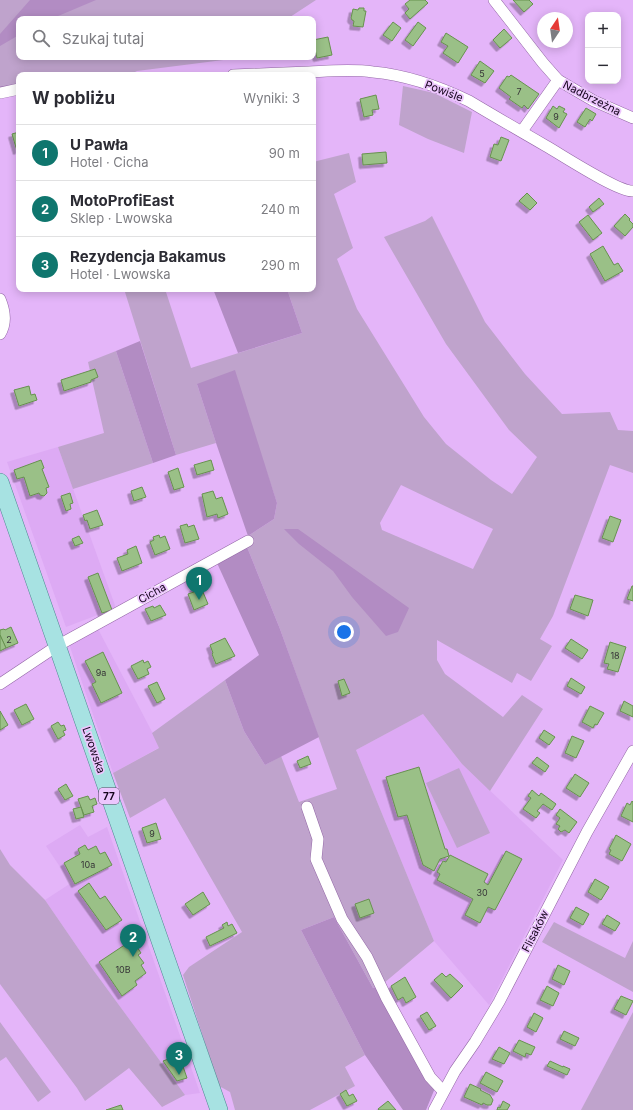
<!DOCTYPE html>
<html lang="pl">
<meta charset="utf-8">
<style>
body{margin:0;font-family:Inter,sans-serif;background:#f2f2f3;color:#2b2b33}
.controls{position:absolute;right:12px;top:12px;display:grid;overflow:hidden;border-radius:8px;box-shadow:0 2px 10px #0003}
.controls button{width:36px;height:36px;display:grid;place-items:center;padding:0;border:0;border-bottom:1px solid #e1e1e2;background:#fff;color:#2b2b33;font:20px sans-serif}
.compass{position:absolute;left:537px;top:12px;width:36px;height:36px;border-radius:50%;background:#fff;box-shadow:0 2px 10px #0003;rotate:13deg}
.you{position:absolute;left:344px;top:632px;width:14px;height:14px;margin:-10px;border:3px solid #fff;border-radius:50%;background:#1a73e8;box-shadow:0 0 0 6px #1a73e833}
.badge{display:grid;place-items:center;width:26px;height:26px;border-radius:50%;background:#0f766e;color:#fff;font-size:13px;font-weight:700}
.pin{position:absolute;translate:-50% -33px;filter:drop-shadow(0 1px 2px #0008)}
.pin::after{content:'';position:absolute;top:21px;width:14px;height:12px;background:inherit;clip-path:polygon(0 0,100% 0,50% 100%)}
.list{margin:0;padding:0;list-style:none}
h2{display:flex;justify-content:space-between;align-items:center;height:52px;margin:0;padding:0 16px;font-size:17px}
h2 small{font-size:13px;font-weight:400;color:#7c7c81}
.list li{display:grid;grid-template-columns:26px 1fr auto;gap:12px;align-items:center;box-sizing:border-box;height:56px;padding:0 16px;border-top:1px solid #e1e1e2}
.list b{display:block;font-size:15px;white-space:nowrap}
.list p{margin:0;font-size:13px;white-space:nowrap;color:#7c7c81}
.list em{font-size:13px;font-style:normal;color:#7c7c81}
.icon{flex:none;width:22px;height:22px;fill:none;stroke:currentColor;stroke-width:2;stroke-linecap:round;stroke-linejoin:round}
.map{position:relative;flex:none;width:633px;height:1110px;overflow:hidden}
.search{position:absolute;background:#fff;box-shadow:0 2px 10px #0003;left:16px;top:16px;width:300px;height:44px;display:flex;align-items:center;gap:10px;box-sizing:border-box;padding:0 14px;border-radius:8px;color:#7c7c81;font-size:15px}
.panel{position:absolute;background:#fff;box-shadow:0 2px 10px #0003;left:16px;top:72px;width:300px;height:220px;border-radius:8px}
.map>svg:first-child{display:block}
</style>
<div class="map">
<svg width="633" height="1110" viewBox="0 0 633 1110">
<defs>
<filter id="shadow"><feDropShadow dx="-3.5" dy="3.5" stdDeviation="0" flood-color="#0004"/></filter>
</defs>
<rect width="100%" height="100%" fill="#e4b5f9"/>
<!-- built -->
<g fill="#ddaaf4">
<polygon points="58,447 116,608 66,627 7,462"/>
<polygon points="98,629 160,747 113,773 69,644"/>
<polygon points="423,714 462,764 563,860 489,1005 434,941 356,750"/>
<polygon points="80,825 88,837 107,827 200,1093 185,1095 91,967 45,900 71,883 46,846"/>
</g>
<!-- green -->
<g fill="#bfa3cc" fill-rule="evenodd">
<polygon points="0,0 316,0 287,19 19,19 19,57 238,57 239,58 137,71 133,73 102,75 19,75 19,83 0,88"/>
<polygon points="403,86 434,93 472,112 464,153 428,139 399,125"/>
<path d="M349 153 356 182 334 194 353 248 337 259 357 309 424 417 446 444 491 480 512 494 537 457 509 430 446 344 384 237 425 221 432 216 485 322 525 374 562 414 610 412 618 430 633 431V473L610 465 553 616 540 639 552 646 531 681 517 673 512 683 437 640V660L445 674 503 717 522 695 543 709 490 791 462 764 423 714 356 750 434 941 384 983 373 988 334 917 301 930 365 1055 345 1067 355 1086 310 1110H235L230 1092 219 1086 183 975 189 967 242 932 165 798 130 818 113 773 159 748 152 733 225 680 244 731 265 765 281 756 299 802 337 789 280 629 247 547 248 536 274 519 277 503 261 455 197 384 216 443 176 455 124 289H165L191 368 302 333 287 289H313V162ZM401 485 493 529 473 569 382 530 380 523Z"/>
<polygon points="116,351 153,463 73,489 58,447 104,433 88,362"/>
<polygon points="459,768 490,833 457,848 426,783"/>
<polygon points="0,849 10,865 45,900 91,967 185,1095 162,1107 129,1068 85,1101 77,1088 0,984"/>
<polygon points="554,922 625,958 633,941 633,992 542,942"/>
<polygon points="633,1012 633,1110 581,1110"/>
<polygon points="0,1022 51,1092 38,1102 6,1057 0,1061"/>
</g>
<!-- forest -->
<g fill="#b28cc3">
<polygon points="30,0 96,0 51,19 19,19 19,35 0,46 0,34"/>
<polygon points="213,289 287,289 302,333 238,353"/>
<polygon points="140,341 176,455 153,463 116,351"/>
<polygon points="235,370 277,503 274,519 248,536 216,443 197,384"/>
<polygon points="284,529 298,529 409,608 398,632 386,636 352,597 333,571 299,544"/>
<polygon points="247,547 280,629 319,737 265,765 244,731 225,680 259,655 217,563"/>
<polygon points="334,917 373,988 378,986 435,1088 426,1110 403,1110 365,1055 301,930"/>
</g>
<!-- building -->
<g fill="#9ac087" stroke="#67914f" filter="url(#shadow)">
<polygon points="410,0 425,0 428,3 410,19 405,13 409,9 405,4"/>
<polygon points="513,0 529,0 533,4 524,12"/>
<polygon points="359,8 364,8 364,11 366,11 363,27 353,26 354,21 352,20 351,18 353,9 358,10"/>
<polygon points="393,22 401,28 392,41 383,35"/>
<polygon points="418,22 426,28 413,46 405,40"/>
<polygon points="504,29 512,38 500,48 493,40"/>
<polygon points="446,33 468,47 458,63 443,53 448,46 441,42"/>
<polygon points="328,37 332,55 317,58 313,40"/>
<polygon points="480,61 494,71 485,83 471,75"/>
<polygon points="511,75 539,94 528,109 524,105 522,108 509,99 511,97 499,88 507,76 509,77"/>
<polygon points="376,95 379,109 372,110 373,115 364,117 360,99"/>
<polygon points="553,106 557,109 559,106 565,109 563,112 567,114 559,128 546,118"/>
<polygon points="586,108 596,114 592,121 590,119 585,127 577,122"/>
<polygon points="19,132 19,150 17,151 12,134"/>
<polygon points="501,137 509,140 501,161 490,157 494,144 498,145"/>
<polygon points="386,152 387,163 363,165 362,154"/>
<polygon points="527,193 537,203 530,210 519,201"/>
<polygon points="599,198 604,204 593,212 589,207"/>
<polygon points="625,214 630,219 629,220 633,224 633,227 625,236 614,226"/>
<polygon points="588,215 602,233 593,240 579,222"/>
<polygon points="603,246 614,265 618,263 623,271 605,281 590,254"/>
<polygon points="95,369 98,377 91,380 91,382 64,391 61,380"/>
<polygon points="29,386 31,395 35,394 37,400 19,406 14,390"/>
<polygon points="41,460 44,468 42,469 49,487 46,488 47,493 44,496 40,495 39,493 30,496 24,477 17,479 14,470"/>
<polygon points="211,460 214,470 197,475 194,465"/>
<polygon points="178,468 184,487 174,490 168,472"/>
<polygon points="142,487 146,497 134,501 131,491"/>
<polygon points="213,491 216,499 222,497 228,514 218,518 217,514 207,517 202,494"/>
<polygon points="70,493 73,503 70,504 71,509 66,511 61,496"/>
<polygon points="97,510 103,525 90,529 87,520 85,521 83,515"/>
<polygon points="610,516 621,520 613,542 602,538"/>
<polygon points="187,524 188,527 194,525 199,539 185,543 180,526"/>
<polygon points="159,535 160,538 165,536 170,549 155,555 150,542 154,540 153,537"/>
<polygon points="79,536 83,543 75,546 72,539"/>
<polygon points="136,546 142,563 122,571 117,558 128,554 127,550"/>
<polygon points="98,573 112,610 102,613 88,577"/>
<polygon points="200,585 208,604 194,610 188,594 194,592 193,588"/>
<polygon points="632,586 633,586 633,601 627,599"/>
<polygon points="575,595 593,600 588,616 570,609"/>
<polygon points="160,605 166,615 151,621 145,609 153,606 154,608"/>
<polygon points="11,627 18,643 6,648 0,635 0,630 4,629 5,630"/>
<polygon points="0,635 6,648 0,651"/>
<polygon points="225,638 235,656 216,664 212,654 213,653 210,645"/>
<polygon points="571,639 588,650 582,659 565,648"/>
<polygon points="610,642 626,647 618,672 607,669 609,664 604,663"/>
<polygon points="103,652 122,693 101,703 92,684 96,682 85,661"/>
<polygon points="143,660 144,663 148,661 151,667 147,669 149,674 138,679 131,666"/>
<polygon points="571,678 585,687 581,694 567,686"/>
<polygon points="344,679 350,693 342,696 338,681"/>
<polygon points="157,682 165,699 157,703 148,686"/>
<polygon points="624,701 633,706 633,717 620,711"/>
<polygon points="26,704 34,719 22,725 14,710"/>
<polygon points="590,706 604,713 597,725 595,724 593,728 582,722"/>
<polygon points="0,711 8,725 0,730"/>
<polygon points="58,722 61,726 64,725 66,730 63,731 65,735 58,739 51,726"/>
<polygon points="544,730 555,737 549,745 539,738"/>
<polygon points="572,736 584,741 576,758 565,753"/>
<polygon points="308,756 311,764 300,768 297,761"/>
<polygon points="537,757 549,766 545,772 532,763"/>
<polygon points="419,767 445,849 447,849 449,856 440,859 434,871 423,865 407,815 398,817 386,777"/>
<polygon points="575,774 589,783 580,797 566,788"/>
<polygon points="66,784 73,796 65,800 58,789"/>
<polygon points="532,790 539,796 541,793 556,804 552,810 543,804 537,811 540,813 536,818 523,809 531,798 528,796"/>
<polygon points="88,796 90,800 95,798 97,804 92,806 94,812 84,815 78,799"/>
<polygon points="632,801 633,802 633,822 621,816 627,803 630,805"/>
<polygon points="81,807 84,817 76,819 73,809"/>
<polygon points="560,809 577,822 569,833 565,830 561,832 558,829 560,826 556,824 560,818 556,815"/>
<polygon points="156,823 161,839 147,843 142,828"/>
<polygon points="616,835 631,844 622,861 609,854 611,850 609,849"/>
<polygon points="85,845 88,850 96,846 100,854 105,852 112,865 75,884 64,863 80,854 78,849"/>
<polygon points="506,851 522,859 495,910 488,907 480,923 465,915 473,899 437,880 440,874 437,872 443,861 446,862 450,855 488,874 484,882 488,885"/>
<polygon points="595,879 609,887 601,900 588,892"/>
<polygon points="89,883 100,899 105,896 122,920 106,930 78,891"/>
<polygon points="203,892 210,904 193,915 185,904"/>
<polygon points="369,899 374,913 360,918 355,904"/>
<polygon points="576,907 589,914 583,925 570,918"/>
<polygon points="607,915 620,923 615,931 602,924"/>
<polygon points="227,922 228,926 232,924 237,933 210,946 206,937 224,928 222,925"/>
<polygon points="135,938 138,942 135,944 141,953 138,955 144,963 141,965 146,973 135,981 137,985 122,996 99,962"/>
<polygon points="558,965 570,971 564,985 552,979"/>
<polygon points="442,973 446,977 450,974 463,986 451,998 434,980"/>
<polygon points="405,977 416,997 406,1003 403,997 398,1000 391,986"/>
<polygon points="547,986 559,993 553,1006 540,1000"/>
<polygon points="621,996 633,1001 626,1015 614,1009"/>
<polygon points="427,1012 436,1026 429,1030 420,1016"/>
<polygon points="534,1013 543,1018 536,1032 527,1027"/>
<polygon points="564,1031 579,1038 575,1046 560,1039"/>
<polygon points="519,1040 535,1047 531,1055 526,1053 525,1057 513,1051"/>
<polygon points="499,1047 510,1053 504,1064 492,1059"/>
<polygon points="179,1055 187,1078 177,1081 163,1061"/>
<polygon points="550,1061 563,1067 563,1066 570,1069 567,1075 547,1066"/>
<polygon points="486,1072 503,1081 497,1092 480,1083"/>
<polygon points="470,1084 481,1089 480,1090 490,1095 493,1100 491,1105 487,1105 483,1103 482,1105 464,1097"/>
<polygon points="346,1090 349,1096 353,1094 357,1101 347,1106 340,1094"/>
<polygon points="388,1101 396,1110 379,1110 378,1109"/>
<polygon points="503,1101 510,1105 507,1110 497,1110 498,1107 500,1108"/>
<polygon points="121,1105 123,1110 106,1110"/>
</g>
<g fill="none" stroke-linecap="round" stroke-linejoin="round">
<!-- minor casing -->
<g stroke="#9367a6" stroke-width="12">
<g id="minor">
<polyline points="494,0 543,63 558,80 594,101 633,118"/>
<path d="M233 75C258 74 284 73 309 72 330 71 352 69 373 72 406 75 438 86 469 101 494 116 520 131 546 146 562 155 618 192 633 191"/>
<polyline points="0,93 19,89"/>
<polyline points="522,131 558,80"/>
<path d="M0 299C5 311 7 323 0 334"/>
<polyline points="0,684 57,646 248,541"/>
<polyline points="307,807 318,839 316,859 342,919 367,957 386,997 430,1077 443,1091"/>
<polyline points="434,1110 455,1071 475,1042 499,1002 587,832 633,751"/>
</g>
</g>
<!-- primary casing -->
<g stroke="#4e8890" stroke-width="18">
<polyline id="primary" points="0,482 219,1110"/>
</g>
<!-- minor -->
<use href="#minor" stroke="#fff" stroke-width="11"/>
<!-- primary -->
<use href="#primary" stroke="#a7e2e2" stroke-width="17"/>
</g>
<g text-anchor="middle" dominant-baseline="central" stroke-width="3.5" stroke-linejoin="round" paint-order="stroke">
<!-- number labels -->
<g font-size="9" fill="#363437">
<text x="482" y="73">5</text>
<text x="519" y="91">7</text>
<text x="556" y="116">9</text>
<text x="9" y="639">2</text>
<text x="615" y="655">18</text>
<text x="101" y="672">9a</text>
<text x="152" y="833">9</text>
<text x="88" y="864">10a</text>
<text x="482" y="892">30</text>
<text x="123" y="969">10B</text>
</g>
<!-- shield labels -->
<rect fill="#ecc6fd" stroke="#563f60" stroke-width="1" x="99" y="788" width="20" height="16" rx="3"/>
<g font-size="10" font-weight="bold" fill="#15051c">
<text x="109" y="796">77</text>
</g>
<!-- street labels -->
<g font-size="11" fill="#15051c" stroke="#ecc6fd">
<text transform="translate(444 91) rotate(21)">Powiśle</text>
<text transform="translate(592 98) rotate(27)">Nadbrzeżna</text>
<text transform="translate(152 593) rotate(-29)">Cicha</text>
<text transform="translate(94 750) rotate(71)">Lwowska</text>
<text transform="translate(535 931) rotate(-63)">Flisaków</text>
</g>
</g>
</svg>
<div class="controls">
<button>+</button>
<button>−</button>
</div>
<svg class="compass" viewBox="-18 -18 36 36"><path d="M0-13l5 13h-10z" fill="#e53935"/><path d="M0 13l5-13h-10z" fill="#7c7c81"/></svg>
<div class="you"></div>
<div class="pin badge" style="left:199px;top:600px">1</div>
<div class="pin badge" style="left:133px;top:957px">2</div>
<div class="pin badge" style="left:179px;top:1075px">3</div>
<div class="search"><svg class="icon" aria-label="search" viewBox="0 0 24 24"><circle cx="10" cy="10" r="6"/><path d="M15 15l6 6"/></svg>Szukaj tutaj</div>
<section class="panel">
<h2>W pobliżu<small>Wyniki: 3</small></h2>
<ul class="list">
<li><span class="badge">1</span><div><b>U Pawła</b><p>Hotel · Cicha</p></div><em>90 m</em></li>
<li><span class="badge">2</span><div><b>MotoProfiEast</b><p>Sklep · Lwowska</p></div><em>240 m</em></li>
<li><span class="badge">3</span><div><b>Rezydencja Bakamus</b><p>Hotel · Lwowska</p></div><em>290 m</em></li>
</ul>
</section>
</div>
